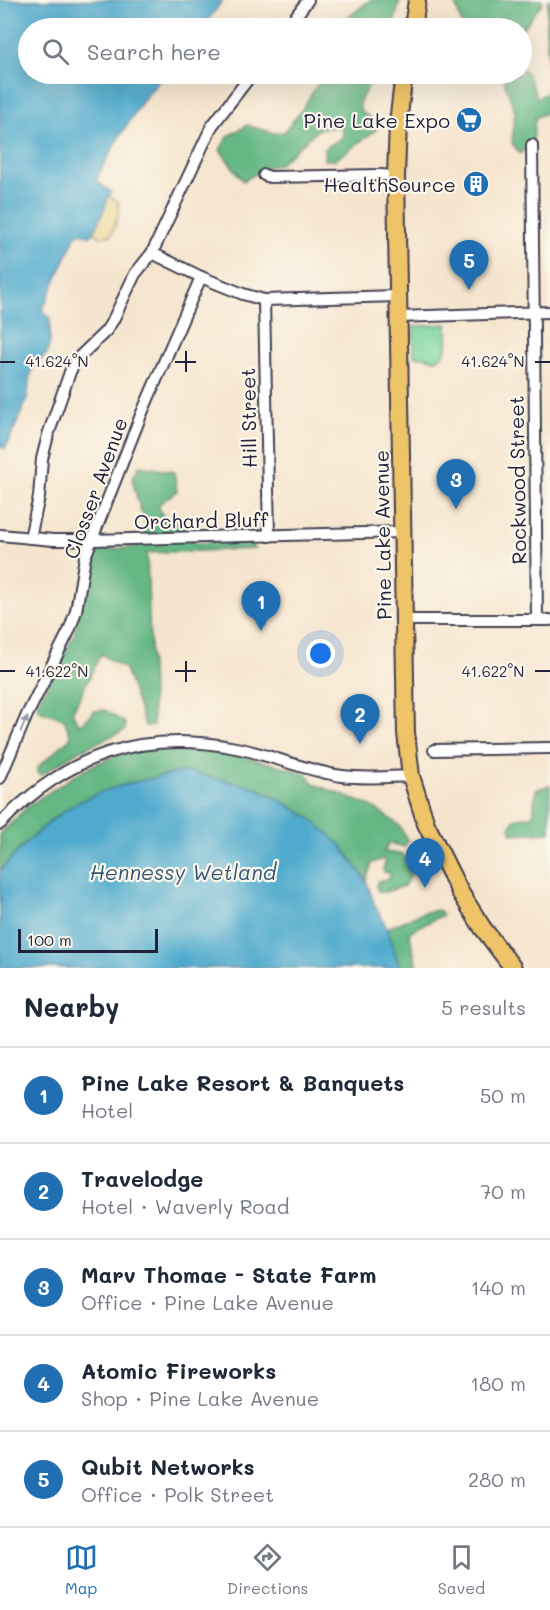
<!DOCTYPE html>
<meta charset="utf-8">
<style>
body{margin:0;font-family:Mali,sans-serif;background:#f6f6f7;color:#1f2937}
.scale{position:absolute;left:18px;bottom:15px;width:140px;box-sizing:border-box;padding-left:6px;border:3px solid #22223b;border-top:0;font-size:16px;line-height:21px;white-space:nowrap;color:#22223b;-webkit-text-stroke:4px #fbf7ec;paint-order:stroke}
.you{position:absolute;left:321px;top:654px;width:21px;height:21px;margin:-15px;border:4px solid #fff;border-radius:50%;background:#1a73e8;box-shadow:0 0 0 9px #1a73e833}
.badge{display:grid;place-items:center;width:39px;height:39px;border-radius:50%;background:#1f6fb2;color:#fff;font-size:20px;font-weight:700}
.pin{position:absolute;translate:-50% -50px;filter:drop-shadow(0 2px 3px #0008)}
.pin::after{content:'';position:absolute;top:32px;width:21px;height:18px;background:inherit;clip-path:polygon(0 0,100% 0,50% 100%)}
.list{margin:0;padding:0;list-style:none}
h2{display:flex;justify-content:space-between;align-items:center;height:78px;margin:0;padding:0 24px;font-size:26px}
h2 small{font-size:20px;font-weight:400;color:#747a83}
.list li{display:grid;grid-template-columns:39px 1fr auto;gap:18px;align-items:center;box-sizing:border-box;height:96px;padding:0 24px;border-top:2px solid #e0e1e3}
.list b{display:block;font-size:22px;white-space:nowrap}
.list p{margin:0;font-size:20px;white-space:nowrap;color:#747a83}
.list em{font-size:20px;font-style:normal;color:#747a83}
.icon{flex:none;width:33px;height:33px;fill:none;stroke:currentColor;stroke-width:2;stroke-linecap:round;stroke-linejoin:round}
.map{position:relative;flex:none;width:550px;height:968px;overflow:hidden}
.search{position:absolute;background:#fff;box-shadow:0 6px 24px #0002;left:18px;right:18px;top:18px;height:66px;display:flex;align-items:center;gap:15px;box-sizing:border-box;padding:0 21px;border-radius:33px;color:#747a83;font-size:22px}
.sheet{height:558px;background:#fff}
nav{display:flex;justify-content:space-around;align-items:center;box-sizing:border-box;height:84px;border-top:2px solid #e0e1e3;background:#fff;font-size:16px;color:#747a83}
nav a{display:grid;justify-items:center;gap:3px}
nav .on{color:#1f6fb2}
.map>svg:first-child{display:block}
</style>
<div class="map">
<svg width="550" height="968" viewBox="0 0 550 968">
<rect width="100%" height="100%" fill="#fbf7ec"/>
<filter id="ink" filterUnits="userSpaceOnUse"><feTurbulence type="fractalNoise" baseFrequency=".0167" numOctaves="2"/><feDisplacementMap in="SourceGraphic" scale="12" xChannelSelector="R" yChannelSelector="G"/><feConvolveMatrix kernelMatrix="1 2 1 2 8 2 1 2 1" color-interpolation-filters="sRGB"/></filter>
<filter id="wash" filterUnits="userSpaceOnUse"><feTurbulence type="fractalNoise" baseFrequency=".008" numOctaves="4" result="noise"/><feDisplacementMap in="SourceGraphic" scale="24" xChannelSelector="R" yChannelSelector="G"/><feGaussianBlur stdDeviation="1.35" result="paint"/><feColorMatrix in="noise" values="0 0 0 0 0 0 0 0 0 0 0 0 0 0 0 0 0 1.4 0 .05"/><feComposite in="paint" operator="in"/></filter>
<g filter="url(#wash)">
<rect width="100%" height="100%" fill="#f6e5ce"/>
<!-- green -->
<path fill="#7cd69d" stroke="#4f7c6c" stroke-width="1.5" d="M447 324C447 339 451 354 435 360L426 357 414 356V327L416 326Z"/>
<!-- forest -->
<g fill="#65b784" stroke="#446c60" stroke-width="1.5">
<polygon points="370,0 400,0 393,28 354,28 348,27 349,17"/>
<polygon points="454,0 542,0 543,2 522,30 522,28 463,28"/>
<polygon points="548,0 550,0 550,111 535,118 533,142 520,154 512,143 515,112 504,80 508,74 522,74 522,69 527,73 537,98 547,93 549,80 546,27"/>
<polygon points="333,74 367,74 370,83 359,103 361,112 380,123 376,130 335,160 324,160 324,149 343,137 342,127 320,128 279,164 266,168 243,181 220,150 228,136 247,125 273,133 284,132 303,108 320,80"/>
<polygon points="139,466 174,472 177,491 158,505 164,519 184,521 186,529 195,543 247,540 255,549 147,553 153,726 145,726 125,669 101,654 72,713 80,725 94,711 105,710 125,723 125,730 77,752 41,775 37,773 37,768 71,737 64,719 39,710 37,704 74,635 91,551 136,547 148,528 140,509 132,479"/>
<polygon points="161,745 195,747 246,757 306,773 314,784 373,807 399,825 408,841 404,847 389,843 384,852 403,854 411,875 404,886 385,892 378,891 376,885 378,881 388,879 390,876 389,872 385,873 383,870 385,862 384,859 372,863 366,880 340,844 310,818 280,800 254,787 185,771 126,784 85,799 51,820 9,860 0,871 0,834 28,806 83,770 114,756"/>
<polygon points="550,785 550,832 512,834 510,828 514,819 531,816 534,813 534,801 536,790"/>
<polygon points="439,910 443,915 409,932 416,962 419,968 400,968 387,928 425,912"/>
</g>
<!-- sand -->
<polygon fill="#eeda9e" stroke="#887e6c" stroke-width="1.5" points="109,196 118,202 119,214 111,235 101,237 94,232"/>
<!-- water -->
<g fill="#50aacd" stroke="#396684" stroke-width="1.5">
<path d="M0 0H223L202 28H28V74H180L175 80 165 74 144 99 119 137 96 180 111 192 95 231 91 236 80 233 76 235 42 311 50 317V342L47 354C22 373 34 380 25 404 19 419 12 434 5 449L0 446Z"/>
<path d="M185 771 254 787 280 800 310 818 340 844 366 880 374 903 387 928 400 968H0V871C21 846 55 813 85 799 116 784 152 779 185 771Z"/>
</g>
</g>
<g filter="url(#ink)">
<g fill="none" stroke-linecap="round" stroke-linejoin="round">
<!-- street casing -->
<g stroke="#423f51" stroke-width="14">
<g id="street">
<polyline points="287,28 308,0"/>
<polyline points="532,145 537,620"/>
<polyline points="264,175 270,177 380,175 396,176"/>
<polyline points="152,253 201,277 243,294 264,300 397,296"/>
<polyline points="264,300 269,536"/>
<polyline points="398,317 550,312"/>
<polyline points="0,535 53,540 92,540 403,532"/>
<polyline points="30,538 39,497 42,459 48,435 70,372 77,359 106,331 113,320 135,274 152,253 212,126 252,74"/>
<polyline points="404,620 550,620"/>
<polyline points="434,750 550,748"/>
<polyline points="0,778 27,715 69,631 76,611 85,557 141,415 201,277"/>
<path d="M0 824C67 755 141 729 236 748 272 755 306 771 342 776 365 779 388 777 411 776"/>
</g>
</g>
<!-- primary casing -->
<g stroke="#423f51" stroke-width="20">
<g id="primary">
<polyline points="413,28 417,0"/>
<polyline points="404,74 398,123 396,176 406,733 411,776 426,824 460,892 482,927 513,968"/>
</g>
</g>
<!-- street -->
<use href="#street" stroke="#fff" stroke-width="10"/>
<!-- primary -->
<use href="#primary" stroke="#efc469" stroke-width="16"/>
</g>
<!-- one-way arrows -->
<defs><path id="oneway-solid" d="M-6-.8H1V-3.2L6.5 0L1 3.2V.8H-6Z" transform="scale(1.5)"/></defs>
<use fill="#9c9ca7" href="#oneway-solid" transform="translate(24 724) rotate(-66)"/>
</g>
<!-- ticks -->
<path fill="none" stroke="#22223b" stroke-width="2" d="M186 351V372M0 362H15M175 362H196M535 362H550M186 661V682M0 671H15M175 671H196M535 671H550"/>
<!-- icons -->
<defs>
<g id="supermarket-disc" transform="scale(1.35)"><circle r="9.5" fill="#1f6fb2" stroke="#fbf7ec"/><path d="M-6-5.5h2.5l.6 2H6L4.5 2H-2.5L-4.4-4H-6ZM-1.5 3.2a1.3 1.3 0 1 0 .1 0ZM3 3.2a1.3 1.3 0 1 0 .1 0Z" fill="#fff"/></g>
<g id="building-disc" transform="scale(1.35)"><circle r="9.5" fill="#1f6fb2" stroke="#fbf7ec"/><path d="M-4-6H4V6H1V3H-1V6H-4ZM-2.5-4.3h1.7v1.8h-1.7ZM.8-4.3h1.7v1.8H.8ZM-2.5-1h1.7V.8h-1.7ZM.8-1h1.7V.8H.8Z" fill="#fff"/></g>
</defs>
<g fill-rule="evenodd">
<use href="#supermarket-disc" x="469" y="120"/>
<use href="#building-disc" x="476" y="184"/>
</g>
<g text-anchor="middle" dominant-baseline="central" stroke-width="4.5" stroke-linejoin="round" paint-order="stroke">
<!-- poi labels -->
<g font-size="20" fill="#22223b" stroke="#fbf7ec" text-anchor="end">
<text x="450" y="120">Pine Lake Expo</text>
<text x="456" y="184">HealthSource</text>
</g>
<!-- street labels -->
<g font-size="20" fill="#22223b" stroke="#fbf7ec">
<text transform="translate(248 418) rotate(-91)">Hill Street</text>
<text transform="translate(517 480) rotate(-91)">Rockwood Street</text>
<text transform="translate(95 488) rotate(-70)">Closser Avenue</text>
<text transform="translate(201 520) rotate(-1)">Orchard Bluff</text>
<text transform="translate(382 535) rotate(-91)">Pine Lake Avenue</text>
</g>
<!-- water labels -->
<g font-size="21" font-style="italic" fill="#345875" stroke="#fbf7ec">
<text x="183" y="871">Hennessy Wetland</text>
</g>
</g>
<g font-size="15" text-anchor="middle" fill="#22223b" stroke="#fbf7ec" stroke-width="4.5" stroke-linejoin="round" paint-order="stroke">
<text x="57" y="367">41.624°N</text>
<text x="493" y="367">41.624°N</text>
<text x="57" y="677">41.622°N</text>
<text x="493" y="677">41.622°N</text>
</g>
</svg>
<div class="scale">100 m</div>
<div class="you"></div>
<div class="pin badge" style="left:261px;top:631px">1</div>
<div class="pin badge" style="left:360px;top:744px">2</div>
<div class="pin badge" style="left:456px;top:509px">3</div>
<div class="pin badge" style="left:425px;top:888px">4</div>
<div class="pin badge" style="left:469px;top:290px">5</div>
<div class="search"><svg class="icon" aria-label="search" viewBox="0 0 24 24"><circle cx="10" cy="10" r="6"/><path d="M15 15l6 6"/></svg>Search here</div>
</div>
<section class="sheet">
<h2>Nearby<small>5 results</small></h2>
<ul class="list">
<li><span class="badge">1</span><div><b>Pine Lake Resort &amp; Banquets</b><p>Hotel</p></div><em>50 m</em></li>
<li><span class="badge">2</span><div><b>Travelodge</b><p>Hotel · Waverly Road</p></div><em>70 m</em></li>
<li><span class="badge">3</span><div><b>Marv Thomae - State Farm</b><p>Office · Pine Lake Avenue</p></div><em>140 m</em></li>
<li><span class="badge">4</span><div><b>Atomic Fireworks</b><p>Shop · Pine Lake Avenue</p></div><em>180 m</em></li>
<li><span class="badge">5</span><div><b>Qubit Networks</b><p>Office · Polk Street</p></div><em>280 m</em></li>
</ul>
</section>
<nav>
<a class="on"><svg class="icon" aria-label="map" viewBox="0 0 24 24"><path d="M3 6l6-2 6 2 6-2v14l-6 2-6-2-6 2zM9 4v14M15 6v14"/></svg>Map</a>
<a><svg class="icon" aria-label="directions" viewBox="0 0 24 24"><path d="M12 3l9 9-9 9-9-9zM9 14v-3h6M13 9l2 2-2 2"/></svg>Directions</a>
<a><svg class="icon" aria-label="saved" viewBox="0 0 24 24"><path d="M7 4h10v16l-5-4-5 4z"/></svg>Saved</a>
</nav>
